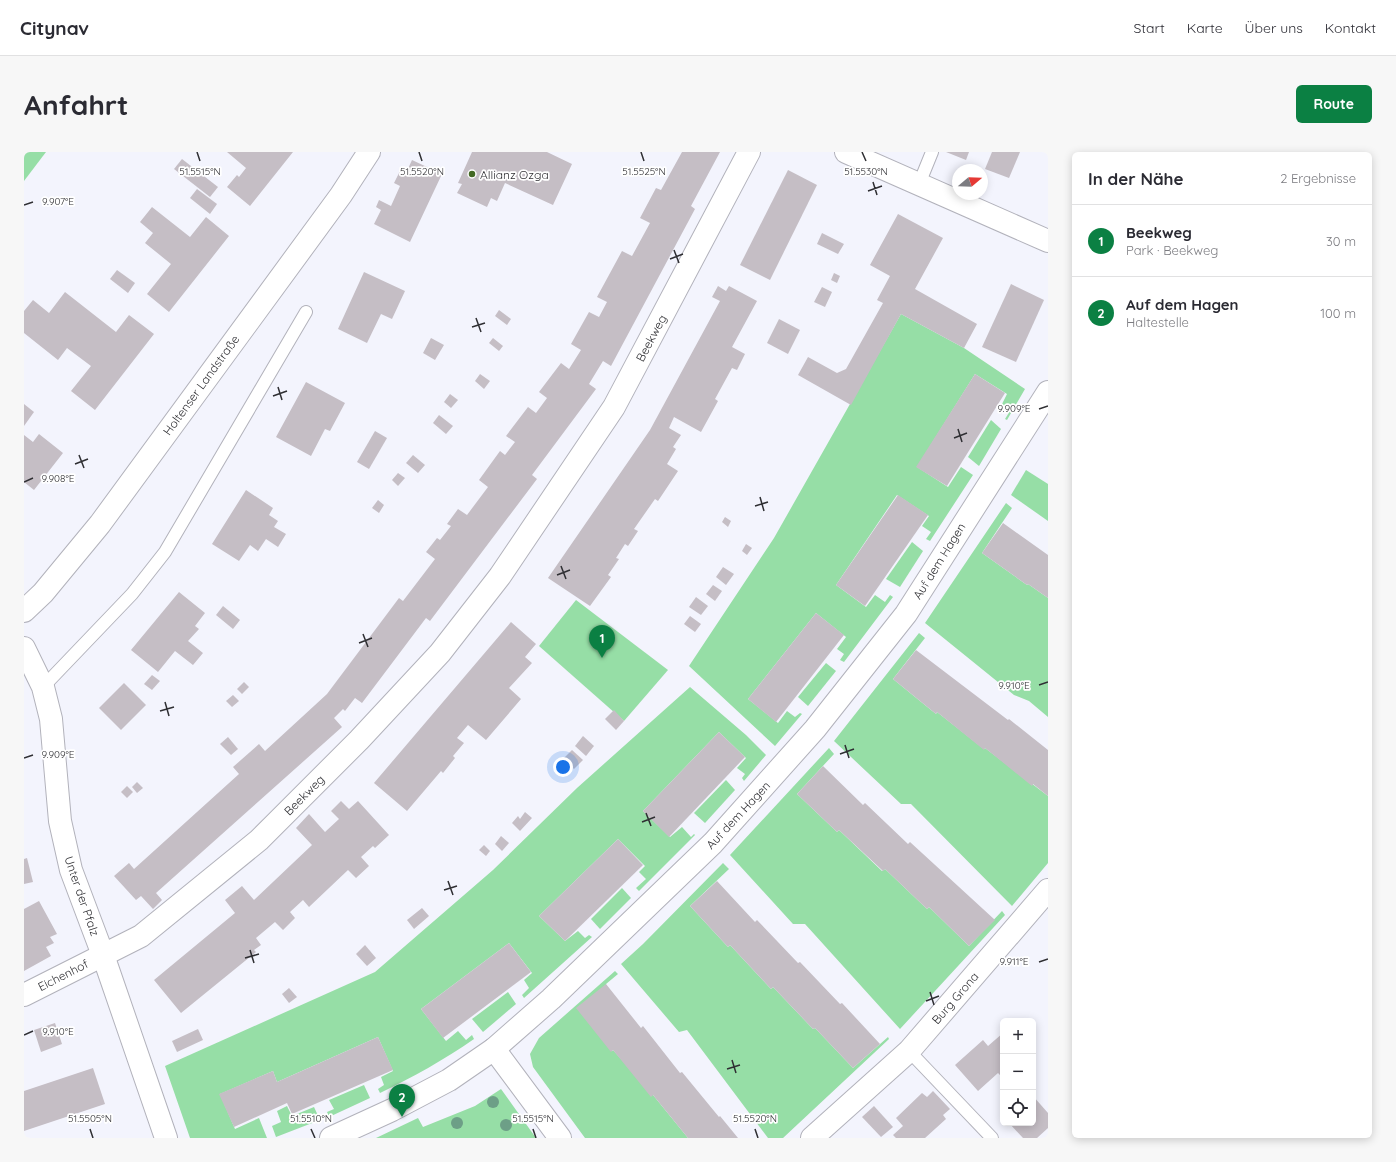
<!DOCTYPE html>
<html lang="de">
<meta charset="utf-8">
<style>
body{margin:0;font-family:Quicksand,sans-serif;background:#f7f7f7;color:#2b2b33}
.controls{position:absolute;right:12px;bottom:12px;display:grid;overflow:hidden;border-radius:6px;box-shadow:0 2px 10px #0003}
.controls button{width:36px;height:36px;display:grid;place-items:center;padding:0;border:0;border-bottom:1px solid #e1e1e2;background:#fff;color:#2b2b33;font:20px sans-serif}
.compass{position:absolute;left:928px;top:12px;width:36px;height:36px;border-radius:50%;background:#fff;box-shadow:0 2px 10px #0003;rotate:71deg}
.you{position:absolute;left:539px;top:615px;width:14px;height:14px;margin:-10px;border:3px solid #fff;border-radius:50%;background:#1a73e8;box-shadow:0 0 0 6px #1a73e833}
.badge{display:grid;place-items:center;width:26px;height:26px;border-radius:50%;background:#0b8043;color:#fff;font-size:13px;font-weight:700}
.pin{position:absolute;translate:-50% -33px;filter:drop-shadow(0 1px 2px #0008)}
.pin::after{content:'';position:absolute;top:21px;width:14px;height:12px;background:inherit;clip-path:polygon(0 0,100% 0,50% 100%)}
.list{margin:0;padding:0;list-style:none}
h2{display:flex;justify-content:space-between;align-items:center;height:52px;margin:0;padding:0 16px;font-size:17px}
h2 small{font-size:13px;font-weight:400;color:#7c7c81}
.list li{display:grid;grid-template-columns:26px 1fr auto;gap:12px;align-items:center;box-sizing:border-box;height:72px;padding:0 16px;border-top:1px solid #e1e1e2}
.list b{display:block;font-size:15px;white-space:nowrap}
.list p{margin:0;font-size:13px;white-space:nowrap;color:#7c7c81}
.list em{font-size:13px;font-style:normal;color:#7c7c81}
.icon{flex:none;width:22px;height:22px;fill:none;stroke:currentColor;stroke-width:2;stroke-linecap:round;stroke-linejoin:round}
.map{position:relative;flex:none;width:1024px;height:986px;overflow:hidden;border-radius:6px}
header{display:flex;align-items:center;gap:24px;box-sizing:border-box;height:56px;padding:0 20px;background:#fff;border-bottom:1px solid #e1e1e2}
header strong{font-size:19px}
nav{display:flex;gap:22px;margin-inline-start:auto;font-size:14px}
.intro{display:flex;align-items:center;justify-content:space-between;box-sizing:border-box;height:96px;padding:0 24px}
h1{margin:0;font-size:28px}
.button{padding:10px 18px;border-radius:6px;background:#0b8043;color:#fff;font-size:14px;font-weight:700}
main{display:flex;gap:24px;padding:0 24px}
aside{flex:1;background:#fff;border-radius:6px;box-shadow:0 2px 10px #0003}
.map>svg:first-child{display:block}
</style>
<header>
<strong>Citynav</strong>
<nav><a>Start</a><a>Karte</a><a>Über uns</a><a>Kontakt</a></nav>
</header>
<div class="intro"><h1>Anfahrt</h1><a class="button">Route</a></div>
<main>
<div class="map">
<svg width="1024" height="986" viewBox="0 0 1024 986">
<rect width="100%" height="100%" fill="#f3f4fd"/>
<!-- green -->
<g fill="#96dea6">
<polygon points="0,0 22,0 0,29"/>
<polygon points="877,162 940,196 1001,237 983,268 981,267 986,259 978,252 983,242 951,222 893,315 924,335 937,315 949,323 906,389 902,387 907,380 898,374 905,364 873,343 812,433 842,455 851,443 861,450 866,443 869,445 820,510 816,508 820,502 813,497 822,485 792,461 724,547 754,571 763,559 771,565 776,561 778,562 751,594 665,514 750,386"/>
<polygon points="967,268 977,277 955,314 944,305"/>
<polygon points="1002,318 1024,332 1024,369 987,343"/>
<polygon points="982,351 988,356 958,401 1003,433 1004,432 1024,446 1024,565 1005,549 990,543 901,471"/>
<polygon points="888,390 899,399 876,435 862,427"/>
<polygon points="552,448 644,518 600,569 515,494"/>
<polygon points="895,481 901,486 869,527 912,562 913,560 960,597 961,596 1024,644 1024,711 988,754 887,652 877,652 810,589"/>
<polygon points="802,511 812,519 784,554 774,545"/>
<path d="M666 535 722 583 742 603 720 629 718 626 721 622 713 616 722 606 695 580 619 659 646 685 658 675 667 685 670 682 671 683 615 739 612 736 622 727 615 720 621 714 594 687 515 764 541 789 554 779 561 786 565 783 568 785 500 846 498 843 505 836 500 828 508 821 485 791 397 857 422 889 434 879 442 888 448 883 450 887C420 908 389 925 356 941L354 937 360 933 357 925 369 919 354 885 253 930 249 919 196 942 211 977 235 966 243 986H166L141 914 351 820 469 718 553 636Z"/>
<polygon points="805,596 810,602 773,642 813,680 815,678 858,719 861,717 903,757 905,755 945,794 978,759 981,763 876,877 781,772 769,772 706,703"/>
<polygon points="702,628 711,638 681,671 670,661"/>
<polygon points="699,711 705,717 666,754 704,795 706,793 747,837 749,835 789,877 791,876 829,916 864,885 865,887 759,986 744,986 663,878 655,880 597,812 619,792"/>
<polygon points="598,736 607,746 576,777 567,767"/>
<polygon points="591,819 594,822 582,832 588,899 589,898 629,943 664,986 561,986 509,915 506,902 515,886"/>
<polygon points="484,840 492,852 459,880 448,867"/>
<polygon points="340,933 346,946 305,965 303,960 310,957 305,948"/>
<polygon points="477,937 512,986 352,986 394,966 399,975 451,954"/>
<polygon points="263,954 268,964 290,955 296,968 252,985 248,974 257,970 253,959"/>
</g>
<!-- building -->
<g fill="#c5bec5">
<polygon points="203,0 269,0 226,54 203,35 213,23 215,25 222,16"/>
<polygon points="448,0 523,0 548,12 529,53 481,31 473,49 467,46 463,55 433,41 438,32 434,31"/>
<polygon points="658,0 696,0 667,54 671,57 587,214 579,209 565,232 572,237 508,323 513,327 406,469 402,466 338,551 331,546 321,559 319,557 310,566 318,575 132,741 138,748 129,757 117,744 112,748 90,724 105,711 110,717 215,622 209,615 235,592 241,599 303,542 375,446 379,449 411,407 402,400 413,386 416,388 427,374 423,372 434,357 443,363 464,335 455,328 476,299 481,303 491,290 482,284 504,255 512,261 523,246 515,240 537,211 545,217 557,198 547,192 565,160 575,165 583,150 573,145 598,99 608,104 626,71 616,66 632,36 637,38"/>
<polygon points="922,0 945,0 942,8"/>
<polygon points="968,0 996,0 985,26 961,17"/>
<polygon points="158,7 194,35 186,45 150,17"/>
<polygon points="388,8 418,22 386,90 350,72 357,58 352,55 355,48 367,54 376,34 370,31 376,19 382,21"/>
<polygon points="764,18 793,33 746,128 716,113"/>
<polygon points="173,37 193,52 186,62 166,46"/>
<polygon points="128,55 166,85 182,65 205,84 145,160 123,142 147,112 121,91 129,81 116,70"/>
<polygon points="874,62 919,86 891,137 953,172 940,196 877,162 827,253 774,223 784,205 813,221 822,217 859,151 853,148 866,124 846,113"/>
<polygon points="798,81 820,92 814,102 793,92"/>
<polygon points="93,118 111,131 104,141 86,127"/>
<polygon points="340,120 381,139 368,167 357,162 343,191 314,177"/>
<polygon points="810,121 816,124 813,131 807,128"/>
<polygon points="987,132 1020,148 992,210 958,195"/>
<polygon points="694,134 702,139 705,134 733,149 708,195 721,202 713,218 708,216 691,247 694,249 677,280 650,265 645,276 657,283 649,295 652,297 643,312 654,319 634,349 631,347 610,377 614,379 604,394 601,392 592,406 595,407 584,423 587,425 566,454 524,426 626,278 696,149 688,145"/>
<polygon points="798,135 808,140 801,155 790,150"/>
<polygon points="41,140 92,180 105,163 130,182 71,258 47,239 67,214 43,196 34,208 0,181 0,159 9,148 25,161"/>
<polygon points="475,158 487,167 483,173 471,164"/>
<polygon points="755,167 776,178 764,202 743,191"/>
<polygon points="407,186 420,193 411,208 399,201"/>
<polygon points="469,186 479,194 475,199 465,191"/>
<polygon points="456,222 466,229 460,237 451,229"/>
<polygon points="951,222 981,241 923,334 892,315"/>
<polygon points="282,230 321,251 306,279 301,277 287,304 252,285"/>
<polygon points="426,242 434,248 427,256 420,250"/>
<polygon points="0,252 10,260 0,274"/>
<polygon points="415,263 429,274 422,282 409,271"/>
<polygon points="351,279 363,286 345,317 333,310"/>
<polygon points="15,282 39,301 10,338 0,330 0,283 9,290"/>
<polygon points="389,303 401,313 394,321 382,311"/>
<polygon points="374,321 381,326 374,334 368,328"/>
<polygon points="222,338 249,356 245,363 254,369 250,375 262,382 254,395 242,387 234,399 226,393 215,409 188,392"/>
<polygon points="874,343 904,363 841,454 812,433"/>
<polygon points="354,348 360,353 355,361 348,356"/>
<polygon points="701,365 707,369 704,375 698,370"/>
<polygon points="979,371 1024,403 1024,446 1004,432 1003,433 958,401"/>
<polygon points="722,392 728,396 723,403 718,399"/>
<polygon points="699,415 710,422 702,433 692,425"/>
<polygon points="689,433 698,439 691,449 682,442"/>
<polygon points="155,440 181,461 171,474 175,477 164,489 179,501 169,513 151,499 134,520 107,498"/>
<polygon points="672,445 684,454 677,463 665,455"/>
<polygon points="199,454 216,468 209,477 192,463"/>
<polygon points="792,461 820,483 752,570 724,547"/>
<polygon points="666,464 677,472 671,480 660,472"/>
<polygon points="487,470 512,492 501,505 508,511 485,536 497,547 462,588 444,573 433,586 440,591 429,604 431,606 419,621 417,619 383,659 350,631"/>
<polygon points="892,498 984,568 985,567 1024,598 1024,644 1009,632 1008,634 961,596 960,598 913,560 912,562 869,527"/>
<polygon points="128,523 136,529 128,538 120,532"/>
<polygon points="220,530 225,535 218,542 213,537"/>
<polygon points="100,531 122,553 97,578 75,556"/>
<polygon points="209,543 215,549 208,555 202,549"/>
<polygon points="590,558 600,569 592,578 581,567"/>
<polygon points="695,580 721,605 645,685 619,659"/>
<polygon points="559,584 570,594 562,604 551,594"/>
<polygon points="204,585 214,597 207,603 196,592"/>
<polygon points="548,598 559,608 550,617 539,607"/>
<polygon points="799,614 839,653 841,651 884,692 886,690 971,768 945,794 905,755 903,757 861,717 859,719 815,678 813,680 773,642"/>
<polygon points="113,630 119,636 113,641 108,635"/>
<polygon points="103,634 109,640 103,646 97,640"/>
<polygon points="317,649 325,657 334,649 365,683 351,696 349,694 337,705 345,714 332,726 324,718 285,755 279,748 266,760 271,766 259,778 251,770 232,786 237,793 230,798 232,800 157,861 130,828 211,761 201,748 218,734 230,748 288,693 272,676 285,662 301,680 315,667 307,659"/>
<polygon points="501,660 508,666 496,679 488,671 494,664 496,667"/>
<polygon points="477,684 485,691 478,699 471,692"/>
<polygon points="594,687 619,713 541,789 515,764"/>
<polygon points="460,693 466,699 462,704 455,698"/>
<polygon points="3,706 9,730 0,732 0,707"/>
<polygon points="693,729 731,770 733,768 774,811 776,810 816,852 818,851 856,892 829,916 791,876 789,877 749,835 747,837 706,793 704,795 666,754"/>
<polygon points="15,749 33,782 26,785 30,791 22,795 27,804 0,819 0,757"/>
<polygon points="398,756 405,764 390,777 383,768"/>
<polygon points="485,791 507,820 419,886 397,857"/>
<polygon points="341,793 352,806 343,814 332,802"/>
<polygon points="582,832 617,876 619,874 656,921 658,920 695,965 696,964 714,986 664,986 629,943 627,945 589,898 587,900 552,856"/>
<polygon points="265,836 273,845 265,851 258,842"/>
<polygon points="31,871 38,892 17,900 10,878"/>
<polygon points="174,877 179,888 153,900 148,889"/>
<polygon points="979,881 979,926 974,921 954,939 931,913 959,888 964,894"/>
<polygon points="354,885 369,918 268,962 263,951 210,975 195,942 249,919 253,930"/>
<polygon points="69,916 81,952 0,979 0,939"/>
<polygon points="909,939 926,957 919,963 922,967 901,986 872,986 869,983 879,974 872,966 898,941 903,945"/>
<polygon points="1009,944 1024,961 1024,976 1013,986 999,986 985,971 1009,971"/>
<polygon points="850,954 869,975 857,985 838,965"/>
</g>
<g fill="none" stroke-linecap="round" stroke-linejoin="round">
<!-- lane casing -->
<g stroke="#b2b2bb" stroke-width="14">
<g id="lane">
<polyline points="895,32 908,0"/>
<polyline points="19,535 108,442 141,400 282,160"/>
<polyline points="885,899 968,986"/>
</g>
</g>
<!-- street casing -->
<g stroke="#b2b2bb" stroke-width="24">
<g id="street">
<polyline points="822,0 1024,89"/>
<polyline points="0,496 19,535 27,567 36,669 47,718 79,803 142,986"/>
<polyline points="0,843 117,784 235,688 335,588 416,501 476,424 590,255 725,0"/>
<polyline points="470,897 536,986"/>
<polyline points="307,986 368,958 425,928 470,897 527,847 689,691 791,577 882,462 1024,240"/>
<polyline points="788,986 885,899 1024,738"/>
</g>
</g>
<!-- secondary casing -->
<g stroke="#b2b2bb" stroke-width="24">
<polyline id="secondary" points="0,459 19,441 76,372 317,43 345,0"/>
</g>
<!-- lane -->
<use href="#lane" stroke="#fff" stroke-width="12"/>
<!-- street -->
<use href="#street" stroke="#fff" stroke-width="22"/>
<!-- secondary -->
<use href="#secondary" stroke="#fff" stroke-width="22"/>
</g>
<!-- trees -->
<g fill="#6d9f87">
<circle cx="469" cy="950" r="6"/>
<circle cx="433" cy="971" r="6"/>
<circle cx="482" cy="973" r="6"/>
</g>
<!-- ticks -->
<path fill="none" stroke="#2f2f33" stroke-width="1.5" d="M173 0 176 9M395 0 398 9M617 0 620 9M838 0 842 9M849 30 853 43M844 39 858 34M0 53 9 50M650 98 655 111M646 107 659 102M452 166 457 180M448 175 461 171M254 235 258 248M249 244 263 239M1015 257 1024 254M934 277 938 290M930 286 943 281M55 303 60 316M51 312 64 307M0 330 9 326M736 345 740 359M731 354 744 350M537 414 542 427M533 423 546 418M339 482 344 495M335 491 348 486M1015 533 1024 530M141 550 145 564M136 559 150 555M821 593 825 606M816 602 830 597M0 606 9 603M622 661 627 674M618 670 631 665M424 729 429 743M420 738 433 734M226 798 230 811M221 806 235 802M1015 810 1024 807M906 840 910 853M902 849 915 844M0 883 9 879M708 908 712 921M703 917 716 913M66 977 69 986M287 977 291 986M509 977 512 986M731 977 734 986"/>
<!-- markers -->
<circle fill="#436924" stroke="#fff" stroke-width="1.5" cx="448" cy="22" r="4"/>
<g text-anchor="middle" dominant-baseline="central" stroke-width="3.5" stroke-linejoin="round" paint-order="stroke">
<!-- poi labels -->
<g font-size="12" fill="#2f2f33" stroke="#fff" text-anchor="start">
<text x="456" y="22">Allianz Ozga</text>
</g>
<!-- street labels -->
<g font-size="12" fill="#2f2f33" stroke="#fff">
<text transform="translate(627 186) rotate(-62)">Beekweg</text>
<text transform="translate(177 233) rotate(-54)">Holtenser Landstraße</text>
<text transform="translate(915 409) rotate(-58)">Auf dem Hagen</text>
<text transform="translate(280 643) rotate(-45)">Beekweg</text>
<text transform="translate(714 663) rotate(-47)">Auf dem Hagen</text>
<text transform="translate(58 744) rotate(71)">Unter der Pfalz</text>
<text transform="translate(39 823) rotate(-27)">Eichenhof</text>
<text transform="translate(931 846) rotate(-49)">Burg Grona</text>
</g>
</g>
<g font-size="10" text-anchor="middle" fill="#2f2f33" stroke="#fff" stroke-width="3.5" stroke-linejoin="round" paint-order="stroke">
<text x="398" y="23">51.5520°N</text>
<text x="176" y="23">51.5515°N</text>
<text x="620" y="23">51.5525°N</text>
<text x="842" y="23">51.5530°N</text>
<text x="34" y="53">9.907°E</text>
<text x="990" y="260">9.909°E</text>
<text x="34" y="330">9.908°E</text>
<text x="990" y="537">9.910°E</text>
<text x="34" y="606">9.909°E</text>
<text x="990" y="813">9.911°E</text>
<text x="34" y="883">9.910°E</text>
<text x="66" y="970">51.5505°N</text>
<text x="287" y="970">51.5510°N</text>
<text x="509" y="970">51.5515°N</text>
<text x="731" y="970">51.5520°N</text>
</g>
</svg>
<div class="controls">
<button>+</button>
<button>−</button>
<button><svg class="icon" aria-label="locate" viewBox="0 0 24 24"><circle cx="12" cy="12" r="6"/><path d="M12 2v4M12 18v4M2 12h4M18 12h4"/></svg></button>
</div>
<svg class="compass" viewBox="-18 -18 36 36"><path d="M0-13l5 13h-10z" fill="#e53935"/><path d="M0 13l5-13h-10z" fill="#7c7c81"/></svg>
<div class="you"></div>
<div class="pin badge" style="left:578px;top:506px">1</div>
<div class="pin badge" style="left:378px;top:965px">2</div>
</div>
<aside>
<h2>In der Nähe<small>2 Ergebnisse</small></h2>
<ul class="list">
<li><span class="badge">1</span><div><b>Beekweg</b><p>Park · Beekweg</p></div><em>30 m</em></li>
<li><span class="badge">2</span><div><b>Auf dem Hagen</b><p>Haltestelle</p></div><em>100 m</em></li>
</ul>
</aside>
</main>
